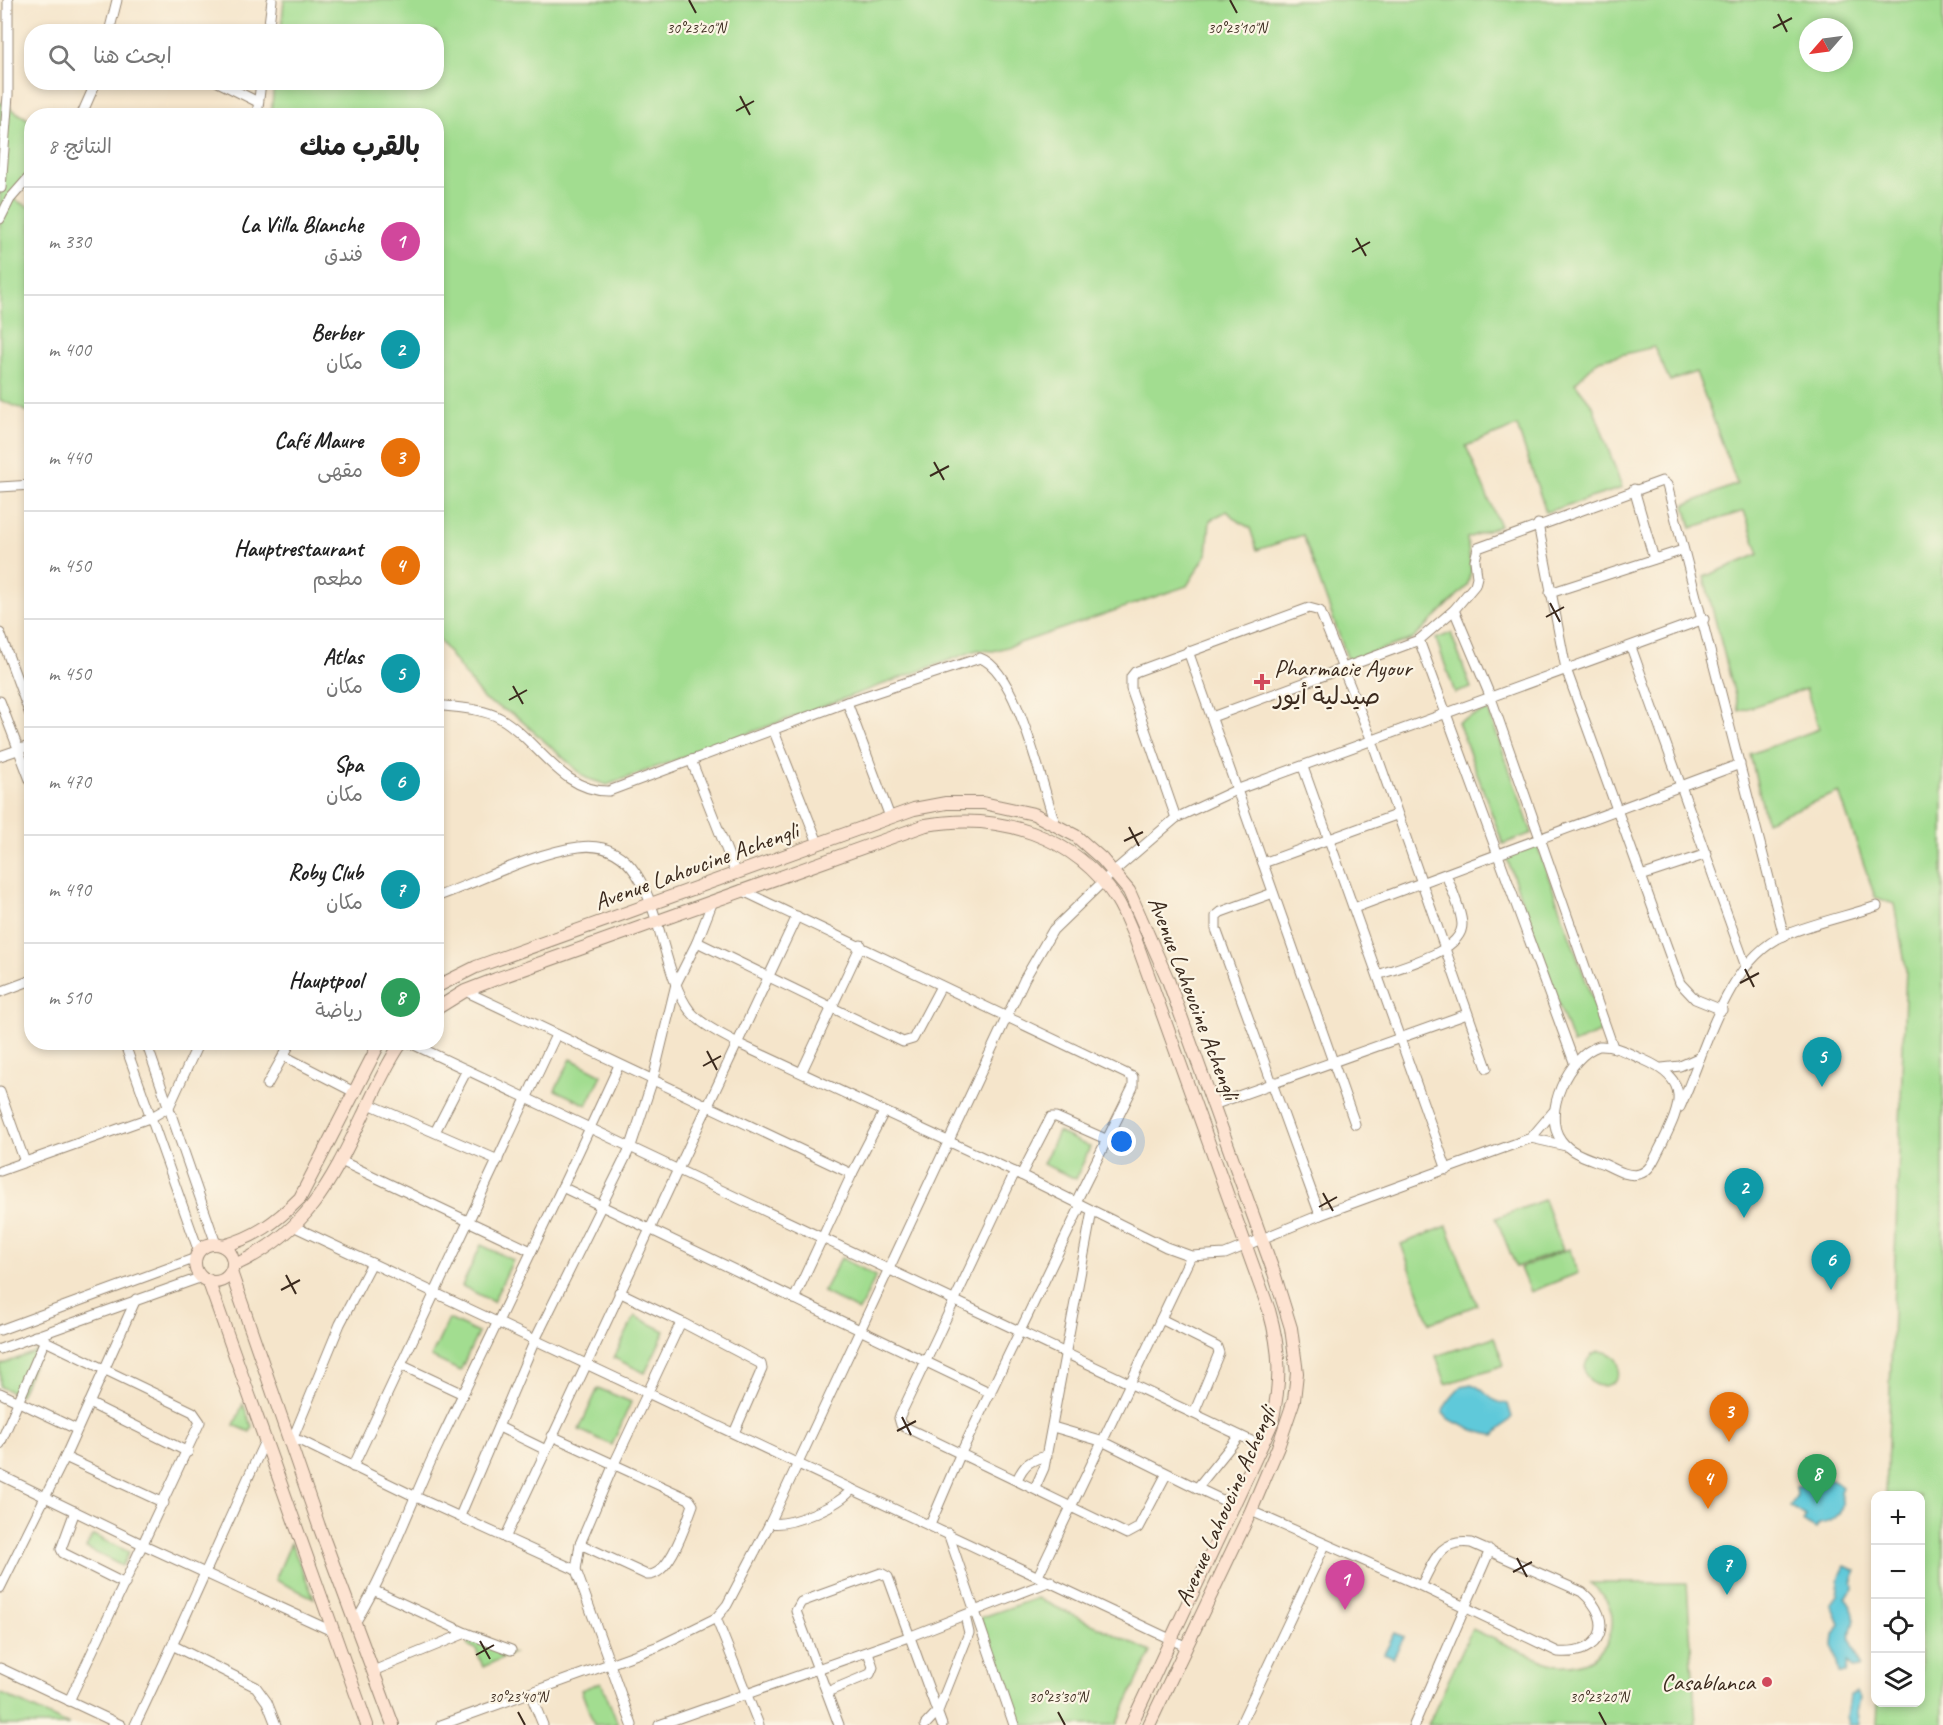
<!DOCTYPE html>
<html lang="ar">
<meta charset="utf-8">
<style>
body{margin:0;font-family:Caveat,"Playpen Sans Arabic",sans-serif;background:#f6f6f6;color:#222;direction:rtl}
.controls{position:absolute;right:18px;bottom:18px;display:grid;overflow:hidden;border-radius:12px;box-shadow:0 3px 9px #0003}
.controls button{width:54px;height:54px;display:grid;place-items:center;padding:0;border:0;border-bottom:2px solid #e0e0e0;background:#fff;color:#222;font:30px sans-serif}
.compass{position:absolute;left:1799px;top:18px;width:54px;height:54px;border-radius:50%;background:#fff;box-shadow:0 3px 9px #0003;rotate:242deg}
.you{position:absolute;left:1122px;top:1142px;width:21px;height:21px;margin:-15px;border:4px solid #fff;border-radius:50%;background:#1a73e8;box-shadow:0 0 0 9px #1a73e833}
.badge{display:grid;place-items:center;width:39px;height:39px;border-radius:50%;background:#b45309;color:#fff;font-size:20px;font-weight:700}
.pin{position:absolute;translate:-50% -50px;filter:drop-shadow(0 2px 3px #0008)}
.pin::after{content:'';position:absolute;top:32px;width:21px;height:18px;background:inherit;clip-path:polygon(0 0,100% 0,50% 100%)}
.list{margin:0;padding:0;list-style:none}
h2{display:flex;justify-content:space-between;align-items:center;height:78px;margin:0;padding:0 24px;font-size:26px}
h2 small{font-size:20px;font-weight:400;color:#767676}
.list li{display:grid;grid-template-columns:39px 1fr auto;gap:18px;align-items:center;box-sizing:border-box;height:108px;padding:0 24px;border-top:2px solid #e0e0e0}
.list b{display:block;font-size:22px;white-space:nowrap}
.list p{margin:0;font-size:20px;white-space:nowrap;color:#767676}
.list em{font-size:20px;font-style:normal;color:#767676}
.icon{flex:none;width:33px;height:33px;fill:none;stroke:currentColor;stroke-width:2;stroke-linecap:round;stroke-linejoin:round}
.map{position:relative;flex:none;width:1943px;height:1725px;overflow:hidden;direction:ltr}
.search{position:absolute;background:#fff;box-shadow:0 3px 9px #0003;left:24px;top:24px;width:420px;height:66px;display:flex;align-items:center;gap:15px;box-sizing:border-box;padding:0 21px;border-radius:24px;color:#767676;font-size:22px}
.panel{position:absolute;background:#fff;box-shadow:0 3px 9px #0003;left:24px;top:108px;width:420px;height:942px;border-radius:24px;direction:rtl}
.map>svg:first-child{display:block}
</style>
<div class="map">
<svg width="1943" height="1725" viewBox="0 0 1943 1725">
<rect width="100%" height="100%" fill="#fcf5e5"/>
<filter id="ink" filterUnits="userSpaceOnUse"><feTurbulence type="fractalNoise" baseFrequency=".0167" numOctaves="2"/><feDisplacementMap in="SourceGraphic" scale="12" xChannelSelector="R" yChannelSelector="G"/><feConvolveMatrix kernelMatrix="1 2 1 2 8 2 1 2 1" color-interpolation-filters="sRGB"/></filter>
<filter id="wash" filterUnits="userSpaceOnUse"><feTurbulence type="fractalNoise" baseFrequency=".008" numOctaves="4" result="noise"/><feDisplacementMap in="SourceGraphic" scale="24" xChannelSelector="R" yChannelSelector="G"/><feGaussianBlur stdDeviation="1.35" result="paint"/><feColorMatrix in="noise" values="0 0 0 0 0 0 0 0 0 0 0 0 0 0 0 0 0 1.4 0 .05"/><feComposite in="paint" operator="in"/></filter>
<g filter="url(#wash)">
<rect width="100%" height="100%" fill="#f5e5cb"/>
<!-- green -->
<g fill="#a2dd90" stroke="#6e8457" stroke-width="1.5" fill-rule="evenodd">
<path d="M284 0H1943V1725H1877L1878 1703 1920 1702V1496L1886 1495 1906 968 1894 904 1875 897 1839 792 1766 821 1750 754 1819 729 1806 689 1739 711 1704 577 1759 554 1744 511 1691 528 1685 505 1737 484 1696 372 1670 381 1654 347 1599 360 1575 383 1593 406 1622 488 1546 512 1517 426 1466 446 1500 526 1467 538 1471 571 1467 586 1413 639 1348 660 1303 535 1257 550 1250 528 1236 520 1227 511 1210 520 1207 554 1187 586 1014 645 993 651 977 650 607 785 586 778 516 716 484 700 437 637 436 116H271L274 83 436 82V32L281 31ZM1808 27H1844V63H1808Z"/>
<polygon points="0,102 31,121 31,171 13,199 31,208 31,413 0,400"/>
<polygon points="1451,633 1471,688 1455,693 1436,639"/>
<polygon points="1488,710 1532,833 1503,844 1458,722"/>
<polygon points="1537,845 1604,1031 1573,1044 1506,856"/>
<polygon points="571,1059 602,1075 587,1105 555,1090"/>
<polygon points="1058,1132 1090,1147 1076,1179 1043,1164"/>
<polygon points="1544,1200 1563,1250 1516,1267 1496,1218"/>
<polygon points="1447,1226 1477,1305 1430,1323 1401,1244"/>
<polygon points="481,1245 513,1260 493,1302 462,1286"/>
<polygon points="1569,1249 1578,1273 1530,1292 1520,1268"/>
<polygon points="841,1258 876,1276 859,1311 823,1292"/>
<polygon points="635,1316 665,1331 645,1373 614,1358"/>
<polygon points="449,1319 478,1333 460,1371 431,1357"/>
<polygon points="1494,1337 1504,1365 1446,1384 1436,1356"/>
<polygon points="40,1350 20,1395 0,1387 0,1365"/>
<circle cx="1602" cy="1369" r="17"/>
<polygon points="598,1388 631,1402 612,1445 579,1430"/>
<polygon points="243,1404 252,1426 250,1432 234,1425"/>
<polygon points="93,1535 129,1552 122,1566 86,1548"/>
<polygon points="291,1543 314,1598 275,1580"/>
<path d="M1590 1583H1687L1696 1725H1428L1472 1629C1491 1637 1541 1663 1558 1665 1609 1670 1633 1613 1590 1583Z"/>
<polygon points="1037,1598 1151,1652 1116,1725 1019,1725 980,1618"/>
<polygon points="471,1638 513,1653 483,1667 476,1649 467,1645"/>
<polygon points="601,1682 618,1724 594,1725 581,1690"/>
<polygon points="0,1693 69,1725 0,1725"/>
</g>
<!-- water -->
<g fill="#5fc9da" stroke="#4d7a7c" stroke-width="1.5">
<path d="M1471 1384C1486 1388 1487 1402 1508 1404L1512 1417 1495 1435C1483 1435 1449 1422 1443 1413 1443 1406 1456 1392 1462 1386Z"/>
<path d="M1810 1475 1825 1484 1830 1478 1842 1487 1840 1492C1847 1509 1837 1522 1819 1524L1816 1529 1803 1522 1806 1516 1790 1506 1797 1496 1796 1486 1804 1485Z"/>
<path d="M1845 1566 1856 1571 1853 1578 1854 1589 1845 1597C1865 1621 1845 1626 1852 1643 1855 1652 1859 1657 1859 1667L1852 1668 1848 1662 1846 1673H1839L1833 1644 1834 1635 1840 1624 1831 1603 1837 1595 1840 1576Z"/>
<polygon points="1395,1633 1404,1637 1393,1658 1384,1654"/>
<polygon points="1856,1693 1860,1698 1857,1712 1859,1725 1848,1725 1846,1717 1849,1697"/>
</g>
</g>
<g filter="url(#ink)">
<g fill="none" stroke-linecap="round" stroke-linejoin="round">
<!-- street casing -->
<g stroke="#988874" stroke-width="11">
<g id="street">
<polyline points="109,32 117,0"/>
<polyline points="268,32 272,0"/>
<polyline points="218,82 258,102"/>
<polyline points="81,116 96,82"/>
<polyline points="257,116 261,82"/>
<polyline points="1,188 8,95 8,0"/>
<polyline points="0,219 10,199 32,174"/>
<polyline points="0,487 32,485"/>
<polyline points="1634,489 1654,559"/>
<polyline points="1538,524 1566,669 1680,983 1695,999 1722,1010"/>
<polyline points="1550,593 1683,550"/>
<polyline points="1454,610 1491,698 1613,1047"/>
<polyline points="0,633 32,720"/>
<polyline points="1419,640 1574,1062"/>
<polyline points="1631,647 1745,964"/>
<polyline points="1188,651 1355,1124"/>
<polyline points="0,701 32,785"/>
<polyline points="847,702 890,817"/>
<path d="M436 705C457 708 481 708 500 718 538 740 561 792 609 791L847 702 980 658C1017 670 1042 786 1055 823"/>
<polyline points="1212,717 1419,640 1454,610 1475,585 1477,577 1475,560 1478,548 1662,481 1667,485 1784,936"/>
<polyline points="773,729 818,843"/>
<polyline points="0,756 32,745"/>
<polyline points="691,760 736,874"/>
<polyline points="1303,767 1447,1170"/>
<polyline points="1176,818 1131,689 1131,677 1135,672 1309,608 1320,611 1372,741 1487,1068"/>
<polyline points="1263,863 1396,815"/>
<polyline points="1641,876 1707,854"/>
<polyline points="741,890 1133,1077 1133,1087 1076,1202"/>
<polyline points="1273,893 1221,912 1216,916 1216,929 1320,1215"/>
<path d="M436 897C481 881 532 853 579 847 662 836 654 965 690 1011 703 1026 722 1034 739 1044L1021 1175 1166 1247 1191 1256 1225 1254 1320 1215 1531 1138 1553 1112"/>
<polyline points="1354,908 1740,764"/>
<polyline points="697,942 903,1042 913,1039 941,986"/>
<path d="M1378 975C1399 967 1463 952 1462 924 1461 908 1451 889 1446 874"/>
<polyline points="465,991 852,1174 884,1112"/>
<polyline points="0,992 32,980"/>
<polyline points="124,1042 199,1252"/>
<polyline points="146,1042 216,1244"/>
<polyline points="408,1042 1262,1446"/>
<path d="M1599 1046C1614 1045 1628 1053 1642 1059 1693 1081 1681 1105 1661 1146 1655 1157 1651 1171 1639 1174 1627 1177 1615 1169 1604 1164 1589 1158 1571 1154 1561 1140 1541 1114 1569 1055 1599 1046Z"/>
<polyline points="284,1056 354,1092"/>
<polyline points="1662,1068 1680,1066 1700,1057"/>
<polyline points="802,1071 861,945"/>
<polyline points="267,1085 291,1042"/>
<polyline points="0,1092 25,1162"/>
<polyline points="369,1104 498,1160"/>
<polyline points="1213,1105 1467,1014"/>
<path d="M1680 1107C1705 1053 1726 960 1785 935 1814 923 1847 916 1877 906"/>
<polyline points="435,1132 467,1070"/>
<polyline points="1531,1138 1566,1146"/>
<polyline points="341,1161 531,1251"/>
<polyline points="0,1171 152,1117 169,1107 199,1042"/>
<polyline points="1015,1172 899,1418 901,1425 1127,1534 1138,1528 1166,1475"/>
<polyline points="1021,1175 1051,1117 1056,1117 1108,1140"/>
<polyline points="562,1187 991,1393"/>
<polyline points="295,1227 1185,1646"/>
<polyline points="794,1299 852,1174"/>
<polyline points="1161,1319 1217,1347 1219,1353 1194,1413"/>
<polyline points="681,1322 761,1364 762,1369 734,1433"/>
<polyline points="0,1330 196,1258"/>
<polyline points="35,1336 193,1412 200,1422 69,1701"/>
<polyline points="0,1349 202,1277"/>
<polyline points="401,1365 463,1394"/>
<polyline points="0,1393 76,1429"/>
<polyline points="89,1403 188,1452"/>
<polyline points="499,1427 546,1450"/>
<polyline points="1053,1427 1104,1442 1197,1488"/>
<path d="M552 1436 689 1499 693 1505C686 1523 670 1577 647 1575L580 1544"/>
<polyline points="293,1438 340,1324 372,1263"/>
<polyline points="288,1439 301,1441 414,1496 576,1570 632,1725"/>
<polyline points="0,1444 45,1340"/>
<polyline points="65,1457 164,1503"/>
<polyline points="353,1467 556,1035"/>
<polyline points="0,1475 144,1545 334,1632"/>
<path d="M1017 1480C1024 1464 1030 1460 1047 1456"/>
<polyline points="1035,1488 1044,1468 1092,1211"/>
<polyline points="1235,1506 1197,1488 1239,1436"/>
<polyline points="75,1511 61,1549 63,1553 125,1584"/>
<path d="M1251 1511 1421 1586 1558 1652C1602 1656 1616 1621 1582 1592L1471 1543C1439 1539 1434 1561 1421 1586"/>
<polyline points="460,1516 535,1340 631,1146 653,1079 676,984 697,942 713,901"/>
<path d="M770 1523C790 1527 840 1505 852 1489"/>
<polyline points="930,1525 960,1455 1081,1205"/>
<polyline points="948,1533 1014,1725"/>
<polyline points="505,1538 797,916"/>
<polyline points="576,1570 580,1544 614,1464 681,1322 619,1292"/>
<polyline points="1038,1576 1191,1256"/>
<polyline points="0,1588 65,1457 136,1299"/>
<polyline points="373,1590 466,1633 511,1650"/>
<polyline points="716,1618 759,1725"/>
<path d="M355 1623C388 1569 409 1507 436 1450 498 1322 560 1194 619 1065"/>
<polyline points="174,1646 256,1687 267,1702 276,1725"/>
<polyline points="0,1668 121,1725"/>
<polyline points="373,1671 466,1633"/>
<polyline points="827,1692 870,1674 873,1667 868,1652"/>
<polyline points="530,1693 543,1725"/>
<path d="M135 1725C180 1631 221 1536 265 1441"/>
<polyline points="441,1725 659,1646 716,1618 727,1605 770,1523 1025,978 1053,930 1113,872 1176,818 1236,790 1704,619"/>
<polyline points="659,1725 911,1636 1051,1581"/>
<polyline points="839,1725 796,1611 801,1602 881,1573 888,1577 942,1725"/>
<polyline points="925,1725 938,1711 969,1633 965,1616"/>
<polyline points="1240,1725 1325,1545"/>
<polyline points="1414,1725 1490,1550"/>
</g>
</g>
<!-- secondary casing -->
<g stroke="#988874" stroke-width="14">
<g id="secondary">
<polyline points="436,987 476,967 914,809 946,803 983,803 1034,814 1076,836 1102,859 1129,891 1168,980 1274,1273 1291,1328 1297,1373 1294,1400 1278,1447 1251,1511 1149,1725"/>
<path d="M436 1009 465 991 496 979 926 825C998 812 1075 835 1117 900 1124 911 1129 925 1135 938L1269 1310C1281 1353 1281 1380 1272 1423L1131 1725"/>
<circle cx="214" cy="1263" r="19"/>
<path d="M223 1246C256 1237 276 1222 300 1198L380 1042"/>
<path d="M233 1266C312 1230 333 1177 369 1103 379 1082 388 1062 402 1042"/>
<polyline points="231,1272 319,1526 393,1725"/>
<polyline points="208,1280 367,1725"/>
</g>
</g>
<!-- street -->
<use href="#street" stroke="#fff" stroke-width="9"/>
<!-- secondary -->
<use href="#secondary" stroke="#fde3d1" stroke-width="12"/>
</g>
</g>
<!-- ticks -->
<path fill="none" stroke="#3b2a1e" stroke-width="2" d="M689 0 696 13M1230 0 1237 13M1778 14 1787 32M1773 28 1792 18M740 96 750 115M736 111 754 101M1356 238 1366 256M1352 252 1370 242M934 462 944 480M930 476 949 466M1550 603 1560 622M1546 617 1564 607M513 686 523 704M509 700 527 690M1129 827 1139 846M1124 841 1143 832M1745 969 1754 987M1740 983 1759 973M707 1051 717 1070M703 1066 721 1056M1323 1193 1333 1211M1319 1207 1337 1197M286 1275 296 1294M281 1290 300 1280M902 1417 911 1435M897 1431 916 1421M1517 1558 1527 1577M1513 1572 1532 1562M480 1641 490 1659M476 1655 494 1645M518 1712 525 1725M1058 1712 1065 1725M1599 1712 1606 1725"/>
<!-- markers -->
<g fill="#d1495b" stroke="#fcf5e5" stroke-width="2">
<path d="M1259 673h6v6h6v6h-6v6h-6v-6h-6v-6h6z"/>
<circle cx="1767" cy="1682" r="6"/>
</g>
<g text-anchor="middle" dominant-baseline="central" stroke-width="4.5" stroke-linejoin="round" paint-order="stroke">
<!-- poi labels -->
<g font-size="24" fill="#3b2a1e" stroke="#fcf5e5" text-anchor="start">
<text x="1274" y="668">Pharmacie Ayour<tspan x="1274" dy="28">صيدلية أيور</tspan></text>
<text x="1755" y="1682" text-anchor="end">Casablanca</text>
</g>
<!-- street labels -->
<g font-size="24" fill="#3b2a1e" stroke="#fcf5e5">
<text transform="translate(696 866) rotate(-20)">Avenue Lahoucine Achengli</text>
<text transform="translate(1194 998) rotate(69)">Avenue Lahoucine Achengli</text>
<text transform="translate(1225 1506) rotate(-66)">Avenue Lahoucine Achengli</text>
</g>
</g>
<g font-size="15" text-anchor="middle" fill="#3b2a1e" stroke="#fcf5e5" stroke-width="4.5" stroke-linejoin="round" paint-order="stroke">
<text x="696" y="33">30°23'20"N</text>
<text x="1237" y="33">30°23'10"N</text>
<text x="518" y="1702">30°23'40"N</text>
<text x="1058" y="1702">30°23'30"N</text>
<text x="1599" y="1702">30°23'20"N</text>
</g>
</svg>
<div class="controls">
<button>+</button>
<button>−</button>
<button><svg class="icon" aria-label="locate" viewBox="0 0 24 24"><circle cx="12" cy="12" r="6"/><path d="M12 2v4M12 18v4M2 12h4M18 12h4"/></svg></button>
<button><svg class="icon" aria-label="layers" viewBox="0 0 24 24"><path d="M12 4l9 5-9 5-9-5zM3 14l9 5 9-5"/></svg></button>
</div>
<svg class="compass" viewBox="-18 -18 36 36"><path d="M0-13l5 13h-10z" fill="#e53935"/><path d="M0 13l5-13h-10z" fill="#767676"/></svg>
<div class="you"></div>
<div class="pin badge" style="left:1345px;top:1610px;background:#d1479c">1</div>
<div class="pin badge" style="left:1744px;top:1218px;background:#0f9aa8">2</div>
<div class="pin badge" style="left:1729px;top:1442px;background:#e8710a">3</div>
<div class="pin badge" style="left:1708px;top:1509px;background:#e8710a">4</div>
<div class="pin badge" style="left:1822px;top:1087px;background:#0f9aa8">5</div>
<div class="pin badge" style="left:1831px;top:1290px;background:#0f9aa8">6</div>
<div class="pin badge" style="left:1727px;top:1595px;background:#0f9aa8">7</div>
<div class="pin badge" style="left:1817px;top:1504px;background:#2e9e5b">8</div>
<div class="search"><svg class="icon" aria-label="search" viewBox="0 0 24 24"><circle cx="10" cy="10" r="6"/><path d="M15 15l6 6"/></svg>ابحث هنا</div>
<section class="panel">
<h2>بالقرب منك<small>النتائج: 8</small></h2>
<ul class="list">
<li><span class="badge" style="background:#d1479c">1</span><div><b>La Villa Blanche</b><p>فندق</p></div><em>330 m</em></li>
<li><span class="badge" style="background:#0f9aa8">2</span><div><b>Berber</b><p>مكان</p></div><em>400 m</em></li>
<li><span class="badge" style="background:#e8710a">3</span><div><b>Café Maure</b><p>مقهى</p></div><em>440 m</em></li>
<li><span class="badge" style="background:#e8710a">4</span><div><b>Hauptrestaurant</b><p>مطعم</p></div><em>450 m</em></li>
<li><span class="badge" style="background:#0f9aa8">5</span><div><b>Atlas</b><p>مكان</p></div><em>450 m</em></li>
<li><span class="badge" style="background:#0f9aa8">6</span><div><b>Spa</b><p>مكان</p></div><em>470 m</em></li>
<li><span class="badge" style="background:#0f9aa8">7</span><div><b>Roby Club</b><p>مكان</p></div><em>490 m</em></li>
<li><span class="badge" style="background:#2e9e5b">8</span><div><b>Hauptpool</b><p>رياضة</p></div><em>510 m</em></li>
</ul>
</section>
</div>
